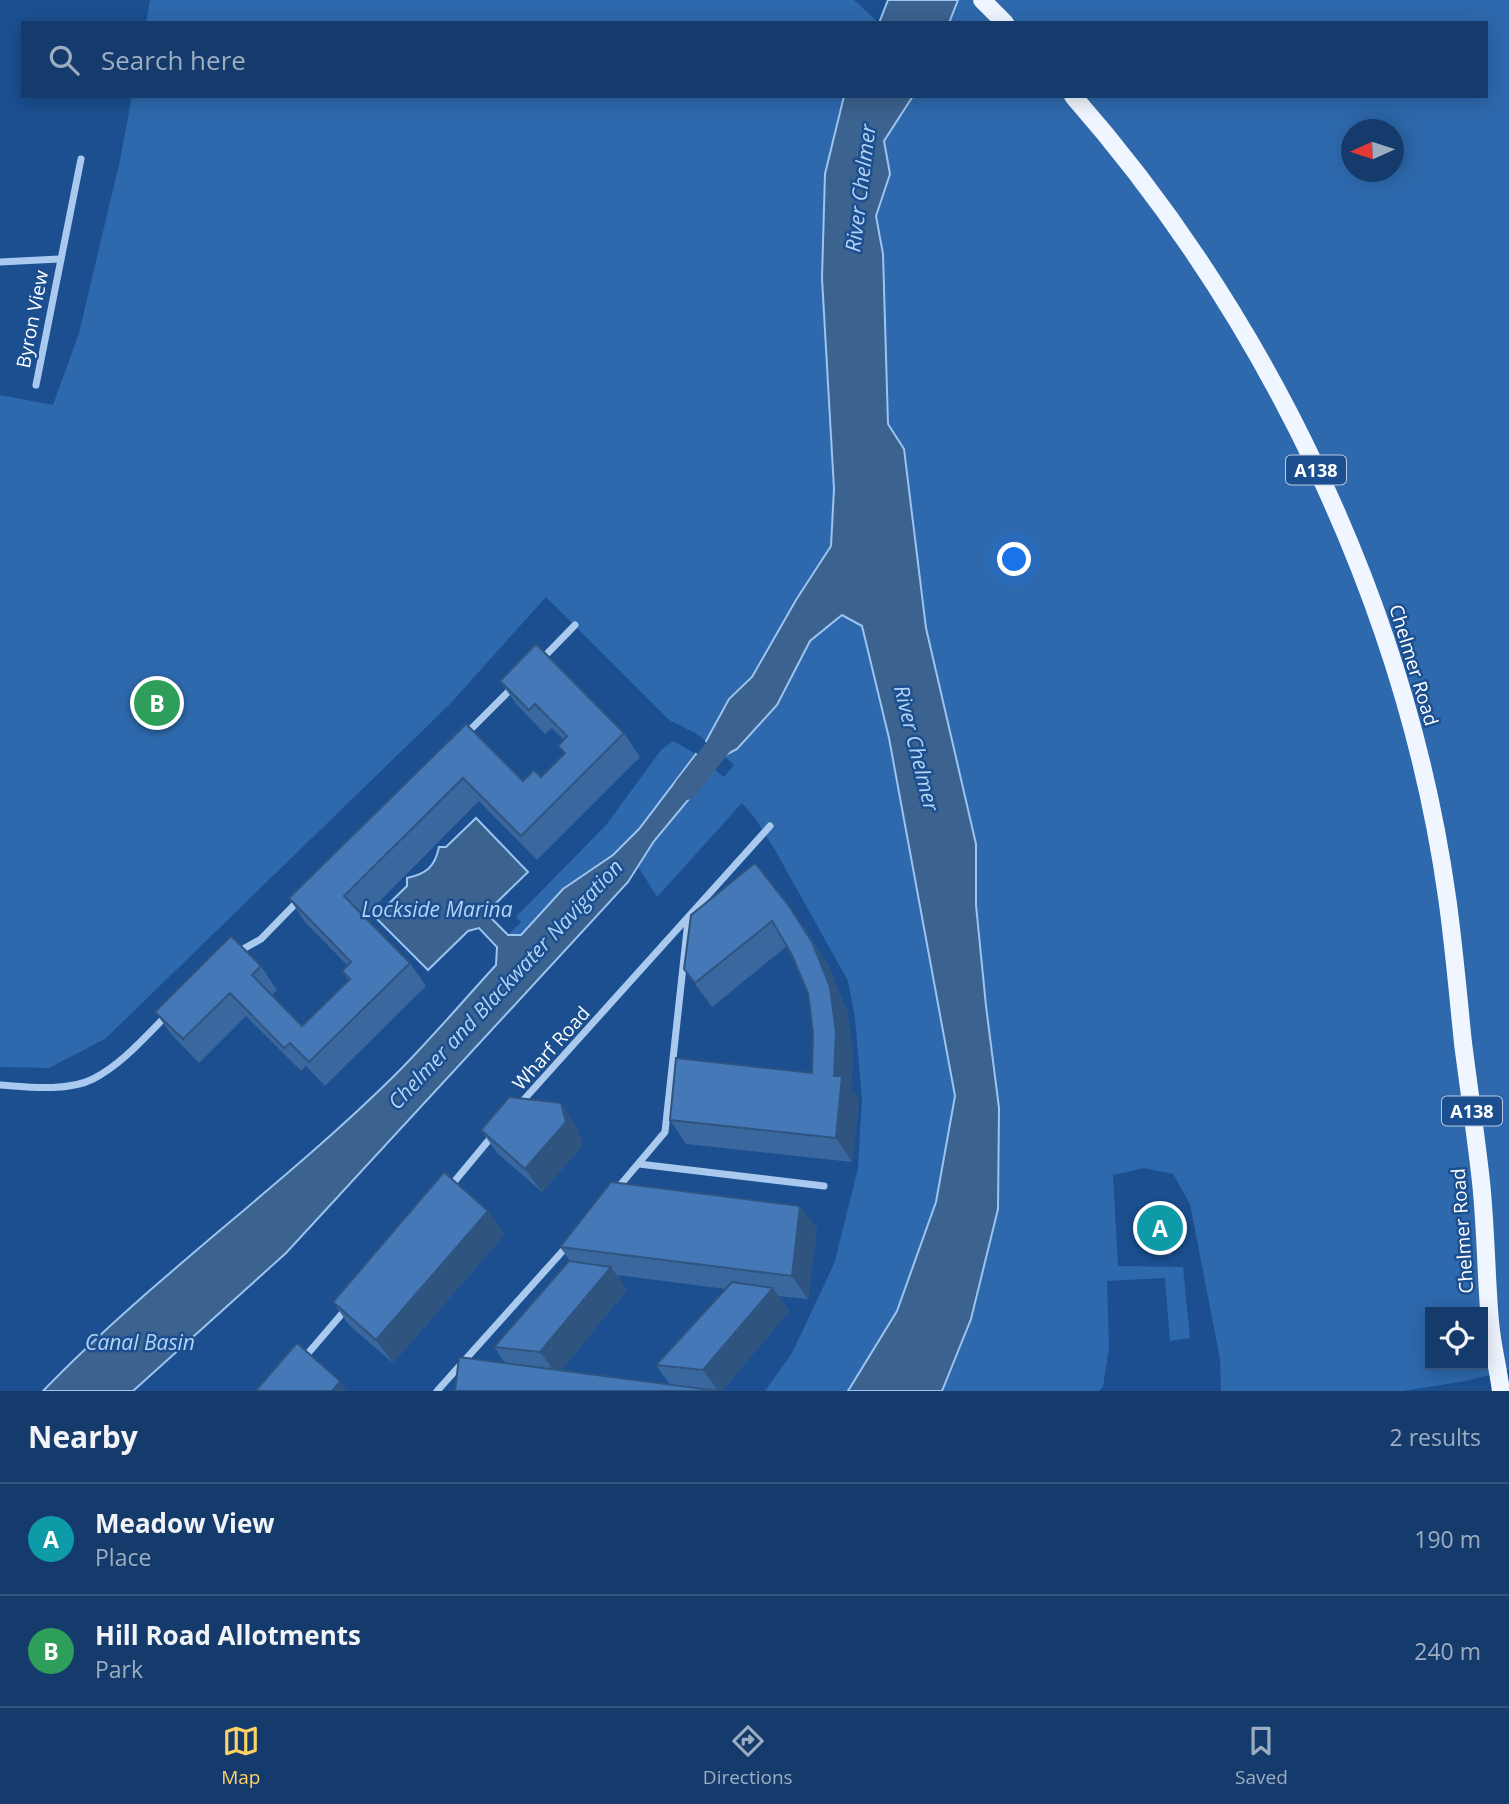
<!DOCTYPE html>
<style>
body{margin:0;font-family:"Open Sans",sans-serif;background:#214673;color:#f1f3f6}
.controls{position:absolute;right:21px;bottom:21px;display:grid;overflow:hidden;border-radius:0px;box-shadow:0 4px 18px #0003}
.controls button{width:63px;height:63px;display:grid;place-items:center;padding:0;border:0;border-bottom:2px solid #33557e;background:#143b6b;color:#f1f3f6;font:35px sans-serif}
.compass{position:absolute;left:1341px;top:119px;width:63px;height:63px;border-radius:50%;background:#143b6b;box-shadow:0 4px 18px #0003;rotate:267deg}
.you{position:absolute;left:1015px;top:560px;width:24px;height:24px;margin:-18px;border:5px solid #fff;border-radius:50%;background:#1a73e8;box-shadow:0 0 0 10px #1a73e833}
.badge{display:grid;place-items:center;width:46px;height:46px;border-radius:50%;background:#ffd166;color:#fff;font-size:23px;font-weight:700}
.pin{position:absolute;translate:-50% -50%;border:4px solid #fff;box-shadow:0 2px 7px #0006}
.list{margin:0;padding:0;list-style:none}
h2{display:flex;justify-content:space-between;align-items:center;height:91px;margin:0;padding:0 28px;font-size:30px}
h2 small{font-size:23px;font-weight:400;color:#9dadc1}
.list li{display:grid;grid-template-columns:46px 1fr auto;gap:21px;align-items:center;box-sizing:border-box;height:112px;padding:0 28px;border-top:2px solid #33557e}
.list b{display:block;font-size:26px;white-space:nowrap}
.list p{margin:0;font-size:23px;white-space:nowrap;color:#9dadc1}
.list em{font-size:23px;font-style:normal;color:#9dadc1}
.icon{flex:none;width:38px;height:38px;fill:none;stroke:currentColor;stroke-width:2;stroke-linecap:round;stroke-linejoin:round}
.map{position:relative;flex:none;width:1509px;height:1391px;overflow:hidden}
.search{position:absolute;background:#143b6b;box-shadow:0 4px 18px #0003;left:21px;right:21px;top:21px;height:77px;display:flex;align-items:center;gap:18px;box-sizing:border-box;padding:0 24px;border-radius:0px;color:#9dadc1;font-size:26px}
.sheet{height:315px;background:#143b6b}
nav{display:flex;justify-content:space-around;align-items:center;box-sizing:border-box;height:98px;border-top:2px solid #33557e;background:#143b6b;font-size:19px;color:#9dadc1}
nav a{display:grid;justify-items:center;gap:4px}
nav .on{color:#ffd166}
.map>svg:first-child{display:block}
</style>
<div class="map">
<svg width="1509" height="1391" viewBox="0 0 1509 1391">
<rect width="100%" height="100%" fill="#1b4f8f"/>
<!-- green -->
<g fill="#2e69ad" fill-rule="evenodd">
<polygon points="150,0 854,0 879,23 146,23"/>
<path d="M958 0H1509V1370L1466 1381 1403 1391H1221L1220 1359 1190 1204 1173 1174 1144 1168 1113 1175 1118 1266 1183 1267 1190 1338 1170 1341 1165 1278 1107 1281 1109 1348 1103 1387 1099 1391H942L971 1319 998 1209 999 1108 986 1006 976 905V844L926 628 904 449 888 424 883 259 876 216 890 174 884 141 913 96H1486V23H949ZM1352 130H1394V172H1352ZM1430 1312H1483V1365H1430Z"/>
<polygon points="132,96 844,96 825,174 822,278 834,489 831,546 796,600 752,677 729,699 706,741 695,733 669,720 546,597 449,705 105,1039 49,1068 0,1067 0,395 53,405 79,333 120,160"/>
<polygon points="842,615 862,626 889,738 955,1096 936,1202 897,1311 848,1391 765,1391 792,1353 834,1264 858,1168 862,1099 855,1018 848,981 775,850 755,818 742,803 657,897 638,866 654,841 714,769 724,777 734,765 724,756 737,749 777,705 810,641"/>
<polygon points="673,741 696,754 639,829 613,855 563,889 521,935 508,935 521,922 516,917 607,824 661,750"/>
</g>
<!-- water -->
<g fill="#3c6290" stroke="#9cc4f0" stroke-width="2">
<polygon points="888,0 958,0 949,23 879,23"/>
<polygon points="844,96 913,96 884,141 890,174 876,216 883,254 888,424 904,449 926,628 976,844 976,905 986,1006 999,1108 998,1209 971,1319 942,1391 848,1391 897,1311 936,1202 955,1096 889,738 862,626 842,615 810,641 777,705 737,749 724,756 706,741 729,699 752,677 796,600 831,546 834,489 822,278 825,174"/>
<path d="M696 754 714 769 654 841 628 882 286 1253 133 1391H43C153 1277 283 1186 395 1075 430 1040 463 1001 496 965L497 947 479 928 468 931 428 970 375 917 407 886V878C426 874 435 867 439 847H446L476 818 528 872 492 907 490 917 508 935H521L563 889 613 855 639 829Z"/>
</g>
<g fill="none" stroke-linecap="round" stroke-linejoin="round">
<!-- canal -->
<polyline stroke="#3c6290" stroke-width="24" points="686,788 737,723"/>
<!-- minor -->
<g stroke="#a9c9ee" stroke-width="7">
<polyline points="0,262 59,259"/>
<polyline points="36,385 81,159"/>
<polyline points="541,660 575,625"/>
<polyline points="466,734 512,688"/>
<polyline points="236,953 261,939 299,900"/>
<path d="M0 1085C28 1087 67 1092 93 1079 122 1064 145 1037 168 1014"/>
<polyline points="519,1105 770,826"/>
<polyline points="639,1164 824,1186"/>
<polyline points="449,1188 493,1135"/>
<polyline points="616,1190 665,1132 688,921"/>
<polyline points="304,1358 346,1309"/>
<polyline points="437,1391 569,1244"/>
</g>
<!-- primary -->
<g stroke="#f0f6ff" stroke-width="18">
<polyline points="982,0 1005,23"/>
<path d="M1073 96C1267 317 1406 606 1447 897 1454 946 1458 995 1463 1043 1469 1090 1476 1136 1481 1182 1486 1229 1486 1276 1490 1322 1492 1345 1498 1368 1501 1391"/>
</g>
</g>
<!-- wall -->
<g fill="#3a679d" fill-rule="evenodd">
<polygon points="500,681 624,733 640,757 537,860 479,801 364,917 410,963 426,986 325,1086 306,1066 301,1071 246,1016 199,1063 172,1035 155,1012 261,966 277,990 272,995 302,1026 348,980 342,971 347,965 305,922 289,898 466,724 523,781 541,777 564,754 558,746 564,740 552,728 545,734 516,704"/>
<polygon points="755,863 806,930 828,966 847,1011 853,1056 851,1089 859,1100 852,1162 686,1144 670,1120 812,1073 813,1033 808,993 791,953 787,946 712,1007 684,969"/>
<polygon points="561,1103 577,1127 583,1145 542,1192 497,1153 481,1130"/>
<path d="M611 1182 800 1206 817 1229 808 1299 778 1296 789 1311 722 1391H455L459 1357 505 1363 494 1347 570 1261 560 1247ZM617 1275 726 1289 656 1365 670 1385 561 1370 627 1290Z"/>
<polygon points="1173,1215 1175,1238 1171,1238 1172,1255 1157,1256 1152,1248 1151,1240 1146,1240 1140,1232"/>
<polygon points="505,1234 393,1363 349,1325 333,1302"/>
</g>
<!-- shaded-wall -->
<g fill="#305480">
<polygon points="789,906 828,966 847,1011 853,1056 851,1089 859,1100 852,1162 836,1138 834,1076"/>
<polygon points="561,1103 577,1127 583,1145 542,1192 525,1169"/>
<polygon points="800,1206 817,1229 808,1299 792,1276"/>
<polygon points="1167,1207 1173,1215 1175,1238 1169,1229"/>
<polygon points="488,1211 505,1234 393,1363 376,1340"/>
<polygon points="1165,1230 1171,1238 1172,1255 1167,1246"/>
<polygon points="611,1267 627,1290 557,1375 540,1352"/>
<polygon points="773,1288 789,1311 722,1391 718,1391 703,1370"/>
<polygon points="340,1381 347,1391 332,1391"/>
</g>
<!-- building -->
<g fill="#4478b7" stroke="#305480" stroke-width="2">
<polygon points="536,644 624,733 521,836 463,778 344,896 410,963 309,1062 290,1043 284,1048 230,993 183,1039 155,1012 231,936 261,966 252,975 302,1026 350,979 342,971 351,962 289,898 466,724 523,781 534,770 541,777 565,753 558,746 567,736 535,704 529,710 500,681"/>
<polygon points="755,863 789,906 812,942 830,987 836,1032 834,1076 842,1076 836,1138 670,1120 676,1058 812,1073 813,1033 808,993 791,953 772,921 695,983 684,969 691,915"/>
<polygon points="509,1097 561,1103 566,1122 525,1169 481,1130"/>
<polygon points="444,1172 488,1211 376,1340 333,1302"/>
<polygon points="611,1182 800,1206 792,1276 560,1247"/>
<polygon points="1167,1207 1169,1229 1165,1230 1167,1246 1152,1248 1150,1231 1140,1232 1138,1210"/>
<polygon points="569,1261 611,1267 540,1352 494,1347"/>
<polygon points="732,1282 773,1288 703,1370 656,1365"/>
<polygon points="297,1343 340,1381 332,1391 258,1391 257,1389"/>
<polygon points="459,1357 719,1391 455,1391"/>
</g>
<g text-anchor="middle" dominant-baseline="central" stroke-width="5" stroke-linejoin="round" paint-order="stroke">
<!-- shield labels -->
<g fill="#1b4f8f" stroke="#bbcadd" stroke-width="2">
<rect x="1286" y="455.5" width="60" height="29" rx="5"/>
<rect x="1442" y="1096.5" width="60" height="29" rx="5"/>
</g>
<g font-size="18" font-weight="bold" fill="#fff">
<text x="1316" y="470">A138</text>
<text x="1472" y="1111">A138</text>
</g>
<!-- street labels -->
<g font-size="19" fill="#fff" stroke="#1b4f8f">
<text transform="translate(32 319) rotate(-79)">Byron View</text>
<text transform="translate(1414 665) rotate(73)">Chelmer Road</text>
<text transform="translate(551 1048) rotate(-48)">Wharf Road</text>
<text transform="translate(1462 1231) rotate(-94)">Chelmer Road</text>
</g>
<!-- water labels -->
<g font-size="21" font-style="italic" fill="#b5d3f5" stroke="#1b4f8f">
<text transform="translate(860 188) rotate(-83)">River Chelmer</text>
<text transform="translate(917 748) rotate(76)">River Chelmer</text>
<text x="437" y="909">Lockside Marina</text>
<text transform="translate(505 984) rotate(-47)">Chelmer and Blackwater Navigation</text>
<text x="140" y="1342">Canal Basin</text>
</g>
</g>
</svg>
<div class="controls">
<button><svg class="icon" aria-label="locate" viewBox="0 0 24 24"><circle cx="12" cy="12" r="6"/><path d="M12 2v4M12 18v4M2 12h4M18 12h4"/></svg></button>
</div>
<svg class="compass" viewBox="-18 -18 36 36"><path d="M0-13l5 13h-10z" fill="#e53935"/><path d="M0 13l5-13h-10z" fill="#9dadc1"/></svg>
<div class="you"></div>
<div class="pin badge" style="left:1160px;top:1228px;background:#0f9aa8">A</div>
<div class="pin badge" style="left:157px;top:703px;background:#2e9e5b">B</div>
<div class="search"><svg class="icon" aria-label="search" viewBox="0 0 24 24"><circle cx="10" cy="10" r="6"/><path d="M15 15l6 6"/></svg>Search here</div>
</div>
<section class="sheet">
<h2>Nearby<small>2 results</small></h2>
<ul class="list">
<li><span class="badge" style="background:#0f9aa8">A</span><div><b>Meadow View</b><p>Place</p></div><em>190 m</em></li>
<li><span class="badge" style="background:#2e9e5b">B</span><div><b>Hill Road Allotments</b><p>Park</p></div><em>240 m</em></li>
</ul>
</section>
<nav>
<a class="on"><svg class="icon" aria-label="map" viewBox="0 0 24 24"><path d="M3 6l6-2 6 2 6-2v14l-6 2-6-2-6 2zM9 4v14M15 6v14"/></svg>Map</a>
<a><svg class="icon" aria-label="directions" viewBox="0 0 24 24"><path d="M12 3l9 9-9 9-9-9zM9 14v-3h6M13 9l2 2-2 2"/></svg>Directions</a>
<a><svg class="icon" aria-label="saved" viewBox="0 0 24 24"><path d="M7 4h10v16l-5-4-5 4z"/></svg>Saved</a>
</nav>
